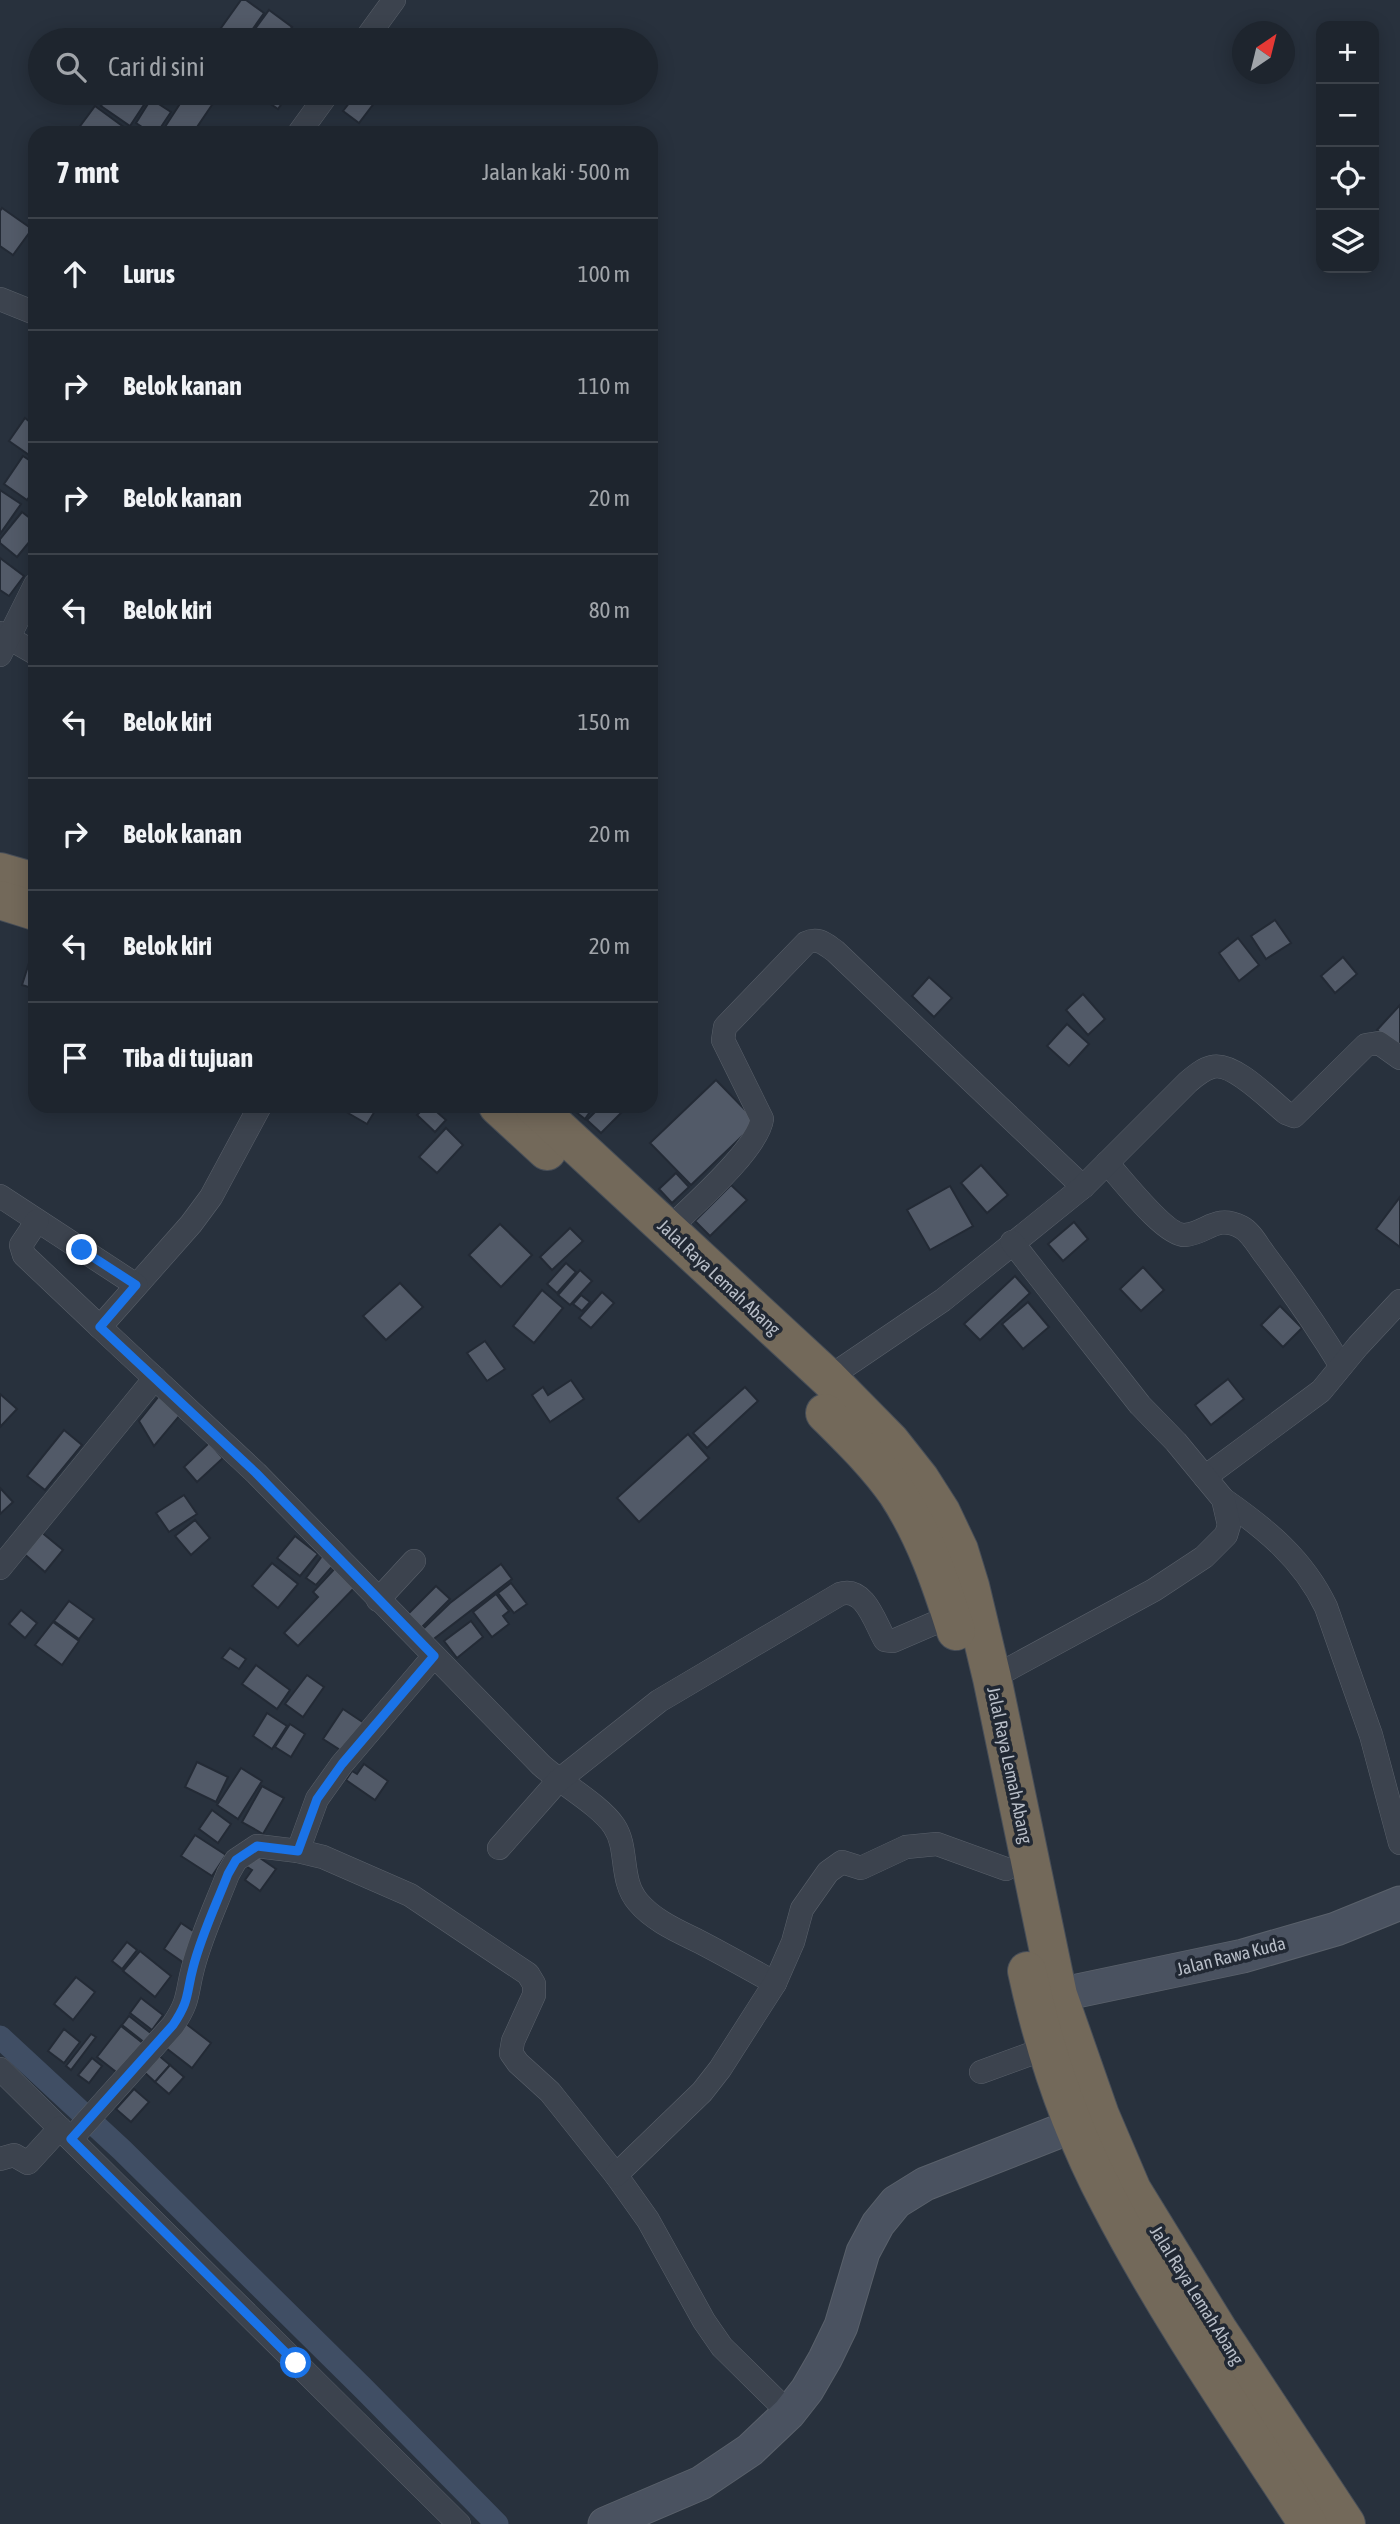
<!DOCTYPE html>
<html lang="id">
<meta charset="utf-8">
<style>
body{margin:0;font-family:"Asap Condensed",sans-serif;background:#262d36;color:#f1f3f6}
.controls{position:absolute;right:21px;top:21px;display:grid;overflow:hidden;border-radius:14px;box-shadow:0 4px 18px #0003}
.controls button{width:63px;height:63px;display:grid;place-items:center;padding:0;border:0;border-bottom:2px solid #3c424a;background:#1e252e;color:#f1f3f6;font:35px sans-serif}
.compass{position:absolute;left:1232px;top:21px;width:63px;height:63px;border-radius:50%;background:#1e252e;box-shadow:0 4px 18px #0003;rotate:35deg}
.stop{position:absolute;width:21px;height:21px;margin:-16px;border:5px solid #1a73e8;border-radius:50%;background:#fff}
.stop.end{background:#1a73e8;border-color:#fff;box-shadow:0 2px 7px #0008}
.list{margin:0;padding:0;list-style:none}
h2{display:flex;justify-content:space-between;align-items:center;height:91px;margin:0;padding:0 28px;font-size:30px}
h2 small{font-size:23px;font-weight:400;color:#a1a5aa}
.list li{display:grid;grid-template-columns:46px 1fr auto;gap:21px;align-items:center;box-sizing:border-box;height:112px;padding:0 28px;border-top:2px solid #3c424a}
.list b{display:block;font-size:26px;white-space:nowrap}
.list em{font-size:23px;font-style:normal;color:#a1a5aa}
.icon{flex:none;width:38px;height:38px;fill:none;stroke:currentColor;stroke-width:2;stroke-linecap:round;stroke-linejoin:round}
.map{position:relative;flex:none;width:1400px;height:2524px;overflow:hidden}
.search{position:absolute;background:#1e252e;box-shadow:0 4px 18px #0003;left:28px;top:28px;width:630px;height:77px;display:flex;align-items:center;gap:18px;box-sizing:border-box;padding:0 24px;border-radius:38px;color:#a1a5aa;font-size:26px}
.panel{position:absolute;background:#1e252e;box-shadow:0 4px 18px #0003;left:28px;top:126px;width:630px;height:987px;border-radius:21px}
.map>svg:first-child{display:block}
</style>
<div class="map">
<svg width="1400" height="2524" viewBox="0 0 1400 2524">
<rect width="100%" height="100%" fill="#28313d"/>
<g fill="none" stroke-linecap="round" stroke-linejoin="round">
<!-- canal -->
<polyline stroke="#404e64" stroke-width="23" points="0,2037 122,2150 364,2389 497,2524"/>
</g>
<!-- building -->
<g fill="#525a68" stroke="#232a35" stroke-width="2">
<polygon points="241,0 246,0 264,13 245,40 239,40 221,28"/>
<polygon points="269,10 292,27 282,40 253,40 249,37"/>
<polygon points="110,93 148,93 151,94 130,126 101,106"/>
<polygon points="187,93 220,93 193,133 161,133"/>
<polygon points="255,93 289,93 278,109"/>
<polygon points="357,93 371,93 378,98 359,123 343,111"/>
<polygon points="151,99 171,112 157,133 151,133 136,123"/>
<polygon points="95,106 125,128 121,133 75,133"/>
<polygon points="2,208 32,229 13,255 0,246 0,211"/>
<polygon points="25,418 35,426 35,452 32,457 9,441"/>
<polygon points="23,456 35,464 35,489 27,500 4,484"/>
<polygon points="0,490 21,504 0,534"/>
<polygon points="22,512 35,522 35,535 17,557 0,543 0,539"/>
<polygon points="0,558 24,576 9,596 0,590"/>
<polygon points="1275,920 1291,943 1266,959 1251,936"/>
<polygon points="1238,938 1259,965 1239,981 1219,953"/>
<polygon points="35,944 35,989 22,985"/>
<polygon points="1343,957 1357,974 1335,993 1321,976"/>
<polygon points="929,977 952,998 934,1017 912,996"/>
<polygon points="1083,994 1105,1019 1088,1035 1066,1010"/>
<polygon points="1400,1005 1400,1042 1396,1047 1377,1030"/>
<polygon points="1067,1024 1089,1044 1069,1066 1047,1046"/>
<polygon points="716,1080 757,1122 691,1185 650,1143"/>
<polygon points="352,1106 378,1106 367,1124 348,1113"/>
<polygon points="426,1106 430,1106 446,1120 435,1132 417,1115"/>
<polygon points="568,1106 594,1106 585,1119"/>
<polygon points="601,1106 626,1108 601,1133 587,1120"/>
<polygon points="446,1128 463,1145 437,1173 419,1157"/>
<polygon points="981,1165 1008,1195 987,1213 961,1183"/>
<polygon points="676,1173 689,1187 672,1203 659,1189"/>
<polygon points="731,1185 747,1200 710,1236 695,1221"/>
<polygon points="950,1186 973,1226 930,1250 907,1210"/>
<polygon points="1400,1197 1400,1247 1376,1229"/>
<polygon points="1074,1222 1088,1239 1063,1261 1048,1244"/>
<polygon points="500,1224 532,1255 501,1287 469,1255"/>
<polygon points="570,1228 583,1241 552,1270 540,1257"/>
<polygon points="566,1263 576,1272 557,1293 547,1284"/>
<polygon points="1143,1267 1164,1290 1141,1311 1120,1289"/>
<polygon points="580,1270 592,1281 570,1305 558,1295"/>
<polygon points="1015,1276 1030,1293 980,1340 964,1324"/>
<polygon points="400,1283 423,1307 386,1340 363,1316"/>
<polygon points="542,1290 563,1308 534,1343 513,1326"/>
<polygon points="602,1292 614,1303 591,1328 579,1318"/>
<polygon points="581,1295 590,1302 582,1311 573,1304"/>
<polygon points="1028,1302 1049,1327 1023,1349 1002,1324"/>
<polygon points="1280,1306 1302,1328 1283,1347 1261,1325"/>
<polygon points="485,1341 505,1369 487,1381 467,1353"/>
<polygon points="1228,1379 1244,1399 1211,1425 1195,1405"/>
<polygon points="571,1380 584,1399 550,1422 532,1395 543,1387 548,1395"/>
<polygon points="745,1387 758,1401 707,1448 693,1433"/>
<polygon points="0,1394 17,1409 0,1427"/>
<polygon points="159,1396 181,1414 154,1446 139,1421"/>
<polygon points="64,1430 82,1445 45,1490 27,1476"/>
<polygon points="688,1434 709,1458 639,1522 617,1498"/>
<polygon points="209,1443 223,1458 197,1482 184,1467"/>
<polygon points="0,1488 13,1502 0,1514"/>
<polygon points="184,1495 197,1514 169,1532 156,1513"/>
<polygon points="195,1520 210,1538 191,1555 175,1536"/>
<polygon points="40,1531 63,1550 45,1572 22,1552"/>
<polygon points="295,1536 318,1554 300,1576 277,1558"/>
<polygon points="325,1552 337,1561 316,1585 306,1578"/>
<polygon points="272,1563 298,1584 278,1608 252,1586"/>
<polygon points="339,1564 359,1583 298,1646 284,1633 318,1597 313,1592"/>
<polygon points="501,1564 512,1579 431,1641 422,1630 450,1603"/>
<polygon points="511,1583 527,1604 514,1613 498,1593"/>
<polygon points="436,1586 450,1599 421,1628 407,1615"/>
<polygon points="496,1594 509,1611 503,1616 509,1624 492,1637 473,1612"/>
<polygon points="69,1601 94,1619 79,1639 54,1621"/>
<polygon points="21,1610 37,1623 25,1638 9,1624"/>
<polygon points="471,1621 483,1637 457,1658 444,1641"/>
<polygon points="53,1622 79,1641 62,1665 35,1645"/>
<polygon points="230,1648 246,1659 239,1669 222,1658"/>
<polygon points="256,1665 290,1690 277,1709 242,1684"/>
<polygon points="307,1675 324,1687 303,1717 285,1704"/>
<polygon points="343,1709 364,1723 345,1753 323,1739"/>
<polygon points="267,1713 287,1726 272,1749 253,1736"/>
<polygon points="290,1724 305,1734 291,1757 275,1747"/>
<polygon points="197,1762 228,1777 216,1802 185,1787"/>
<polygon points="364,1764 388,1781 375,1800 346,1780 352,1771 357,1774"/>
<polygon points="241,1768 262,1781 238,1819 217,1805"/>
<polygon points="262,1786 284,1798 263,1834 242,1822"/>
<polygon points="212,1810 231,1824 218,1843 199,1829"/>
<polygon points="195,1835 226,1855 212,1876 181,1856"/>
<polygon points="253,1853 276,1869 260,1891 245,1880 252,1870 244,1865"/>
<polygon points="181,1923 202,1937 184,1963 164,1949"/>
<polygon points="127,1942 137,1950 122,1969 112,1961"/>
<polygon points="140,1951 171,1976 155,1997 123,1971"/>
<polygon points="76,1977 95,1992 73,2020 54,2004"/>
<polygon points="141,1998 163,2015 152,2030 130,2013"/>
<polygon points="129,2016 152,2034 145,2043 122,2025"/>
<polygon points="185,2023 211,2043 192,2068 166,2048"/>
<polygon points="121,2026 144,2044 120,2075 97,2057"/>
<polygon points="64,2029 80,2042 64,2063 48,2051"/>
<polygon points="91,2034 96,2037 71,2070 66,2066"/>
<polygon points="157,2054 170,2065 155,2082 143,2071"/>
<polygon points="92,2058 102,2066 89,2083 78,2075"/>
<polygon points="170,2065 184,2077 169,2094 155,2082"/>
<polygon points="134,2089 149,2102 131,2122 116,2109"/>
</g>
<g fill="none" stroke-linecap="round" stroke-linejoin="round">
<!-- street casing -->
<g stroke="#5a616b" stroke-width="24">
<g id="street">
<polyline points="365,40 394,0"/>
<polyline points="299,133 328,93"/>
<polyline points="0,299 35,313"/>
<polyline points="0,633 35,653"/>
<polyline points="0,655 35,585"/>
<path d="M260 1106 211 1197 191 1224 100 1327 256 1473 541 1765C562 1784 600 1805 614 1826 629 1848 619 1880 638 1902 654 1921 678 1931 700 1942 725 1955 750 1969 775 1983"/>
<path d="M1107 1163C1121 1178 1165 1236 1185 1235 1207 1233 1216 1214 1241 1227 1251 1232 1258 1246 1265 1255 1292 1291 1318 1328 1341 1366"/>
<polyline points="0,1196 136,1285"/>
<polyline points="37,1221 21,1245 24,1255 100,1327"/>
<path d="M669 1229C692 1206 758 1149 762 1119L723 1040 725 1027 806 943C818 937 825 944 835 951L1083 1187"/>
<path d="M828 1378 943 1300 1083 1187 1188 1082C1195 1076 1203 1069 1212 1067 1233 1061 1270 1100 1286 1113L1294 1116 1366 1045 1379 1043 1400 1058"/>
<polyline points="1205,1477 1321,1391 1358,1346 1400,1301"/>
<path d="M1223 1499C1266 1529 1303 1559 1326 1607L1371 1735 1400 1843"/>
<polyline points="0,1568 155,1378"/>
<polyline points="378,1600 414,1561"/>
<polyline points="992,1678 1154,1590 1204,1557 1226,1535 1229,1525 1223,1499 1176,1442 1140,1405 1012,1242"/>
<path d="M499 1848 558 1781 659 1701 840 1594C865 1586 875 1623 885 1640L893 1641 951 1616"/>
<polyline points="298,1851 317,1799 342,1764 434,1656"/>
<polyline points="0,2069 459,2524"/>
<polyline points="981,2072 1047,2048"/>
<path d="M71 2139 173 2025C190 2000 186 1994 193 1968 201 1936 216 1905 228 1874L236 1860 257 1846 298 1851 323 1857 410 1895 528 1974 534 1984V1995L513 2041 511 2053 518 2063 550 2092 616 2175 648 2220 704 2321 722 2347 789 2413"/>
<polyline points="0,2159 14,2155 28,2163 60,2128"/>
<polyline points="616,2175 702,2092 720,2069 775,1983 793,1942 802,1909 828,1872 842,1862 861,1868 906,1847 937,1844 1006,1869"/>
</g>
</g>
<!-- secondary casing -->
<g stroke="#5a616b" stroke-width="35">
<g id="secondary">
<polyline points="1058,1995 1243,1956 1336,1929 1400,1903"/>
<polyline points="605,2524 701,2483 750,2450 789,2413 807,2390 825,2359 841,2326 863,2252 878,2224 896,2202 925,2184 1098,2116"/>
</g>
</g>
<!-- highway casing -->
<g stroke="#474e58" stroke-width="40">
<g id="highway">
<polyline points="0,872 35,882"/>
<polyline points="0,900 35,911"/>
<polyline points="498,1106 547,1151"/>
<polyline points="534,1106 828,1378 890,1441 920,1479 941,1512 959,1550 970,1586 992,1678 1058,1995 1100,2115 1132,2190 1218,2330 1346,2524"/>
<path d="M825 1413C850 1438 877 1464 897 1493 925 1536 941 1583 956 1631"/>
<path d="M1027 1971C1044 2050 1071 2130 1109 2202 1167 2314 1239 2418 1308 2524"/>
</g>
</g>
<!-- street -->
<use href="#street" stroke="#3c434e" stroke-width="23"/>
<!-- secondary -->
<use href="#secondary" stroke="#4a5260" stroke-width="33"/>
<!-- highway -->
<use href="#highway" stroke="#73695a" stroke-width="38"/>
</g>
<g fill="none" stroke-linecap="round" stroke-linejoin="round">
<!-- route -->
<path stroke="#1a73e8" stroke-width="9" d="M82 1250 136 1285 100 1327 256 1473 434 1656 342 1764 317 1799 298 1851 257 1846 236 1860 228 1874C216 1905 201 1936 193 1968 186 1994 190 2000 173 2025L71 2139 296 2363"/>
</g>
<g text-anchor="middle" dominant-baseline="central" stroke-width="7" stroke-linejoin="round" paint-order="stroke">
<!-- street labels -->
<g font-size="18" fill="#b8bec8" stroke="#212833">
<text transform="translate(719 1277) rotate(43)">Jalal Raya Lemah Abang</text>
<text transform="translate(1010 1765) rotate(78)">Jalal Raya Lemah Abang</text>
<text transform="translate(1231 1956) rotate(-14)">Jalan Rawa Kuda</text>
<text transform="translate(1197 2295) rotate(58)">Jalal Raya Lemah Abang</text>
</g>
</g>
</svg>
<div class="controls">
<button>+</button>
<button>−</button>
<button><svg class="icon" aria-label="locate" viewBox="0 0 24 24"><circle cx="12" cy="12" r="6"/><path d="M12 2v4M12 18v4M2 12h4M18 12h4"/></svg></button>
<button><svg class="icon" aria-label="layers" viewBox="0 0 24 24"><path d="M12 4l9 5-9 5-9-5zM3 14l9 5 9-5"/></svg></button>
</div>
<svg class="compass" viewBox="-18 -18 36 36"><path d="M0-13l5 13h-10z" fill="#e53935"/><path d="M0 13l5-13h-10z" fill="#a1a5aa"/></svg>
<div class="stop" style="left:296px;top:2363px"></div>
<div class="stop end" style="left:82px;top:1250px"></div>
<div class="search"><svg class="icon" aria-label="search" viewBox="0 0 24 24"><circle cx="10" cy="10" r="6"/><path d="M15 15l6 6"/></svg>Cari di sini</div>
<section class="panel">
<h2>7 mnt<small>Jalan kaki · 500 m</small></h2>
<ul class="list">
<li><svg class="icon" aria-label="ahead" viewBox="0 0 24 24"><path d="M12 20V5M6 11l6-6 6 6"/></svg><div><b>Lurus</b></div><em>100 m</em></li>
<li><svg class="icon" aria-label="right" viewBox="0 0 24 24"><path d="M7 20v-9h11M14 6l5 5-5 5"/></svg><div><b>Belok kanan</b></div><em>110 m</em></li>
<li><svg class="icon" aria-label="right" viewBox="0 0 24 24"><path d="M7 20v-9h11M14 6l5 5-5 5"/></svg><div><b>Belok kanan</b></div><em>20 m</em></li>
<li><svg class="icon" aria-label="left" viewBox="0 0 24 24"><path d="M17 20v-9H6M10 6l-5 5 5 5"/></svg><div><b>Belok kiri</b></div><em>80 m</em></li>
<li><svg class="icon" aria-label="left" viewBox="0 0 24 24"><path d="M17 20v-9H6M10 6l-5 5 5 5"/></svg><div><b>Belok kiri</b></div><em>150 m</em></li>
<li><svg class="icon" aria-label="right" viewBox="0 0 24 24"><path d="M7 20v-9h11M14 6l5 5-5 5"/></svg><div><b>Belok kanan</b></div><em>20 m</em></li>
<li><svg class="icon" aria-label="left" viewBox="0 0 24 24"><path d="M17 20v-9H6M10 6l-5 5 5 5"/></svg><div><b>Belok kiri</b></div><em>20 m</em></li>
<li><svg class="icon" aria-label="arrive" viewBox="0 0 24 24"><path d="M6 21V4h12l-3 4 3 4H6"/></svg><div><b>Tiba di tujuan</b></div></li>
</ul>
</section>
</div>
